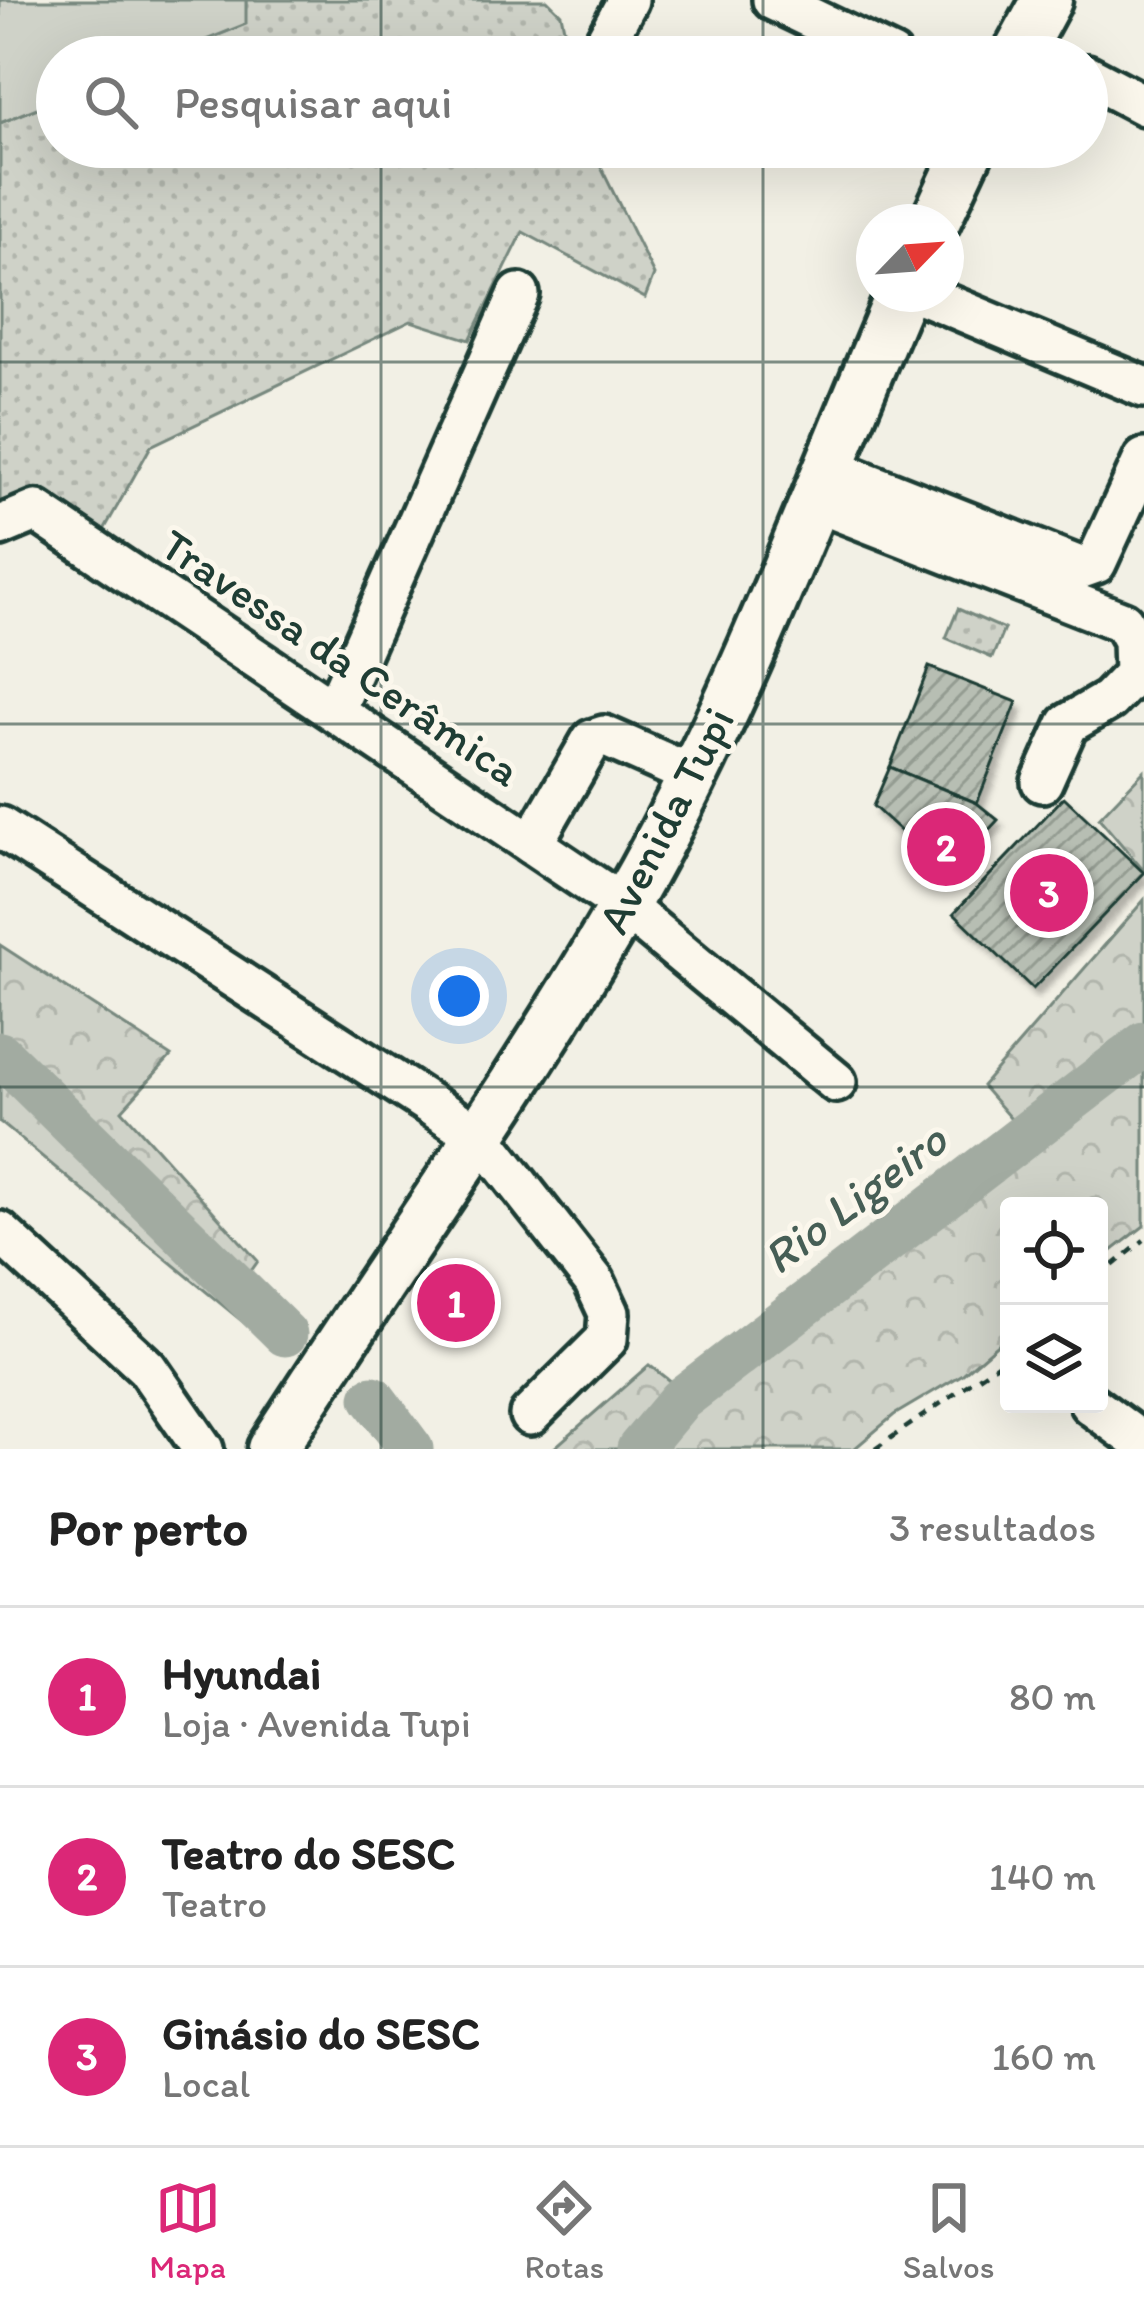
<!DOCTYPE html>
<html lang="pt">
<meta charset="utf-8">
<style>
body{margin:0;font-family:Itim,sans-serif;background:#f6f6f6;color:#222}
.controls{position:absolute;right:36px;bottom:36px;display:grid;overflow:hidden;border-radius:12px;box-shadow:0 12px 48px #0002}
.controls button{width:108px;height:108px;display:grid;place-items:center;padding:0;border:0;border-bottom:3px solid #e0e0e0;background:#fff;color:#222;font:60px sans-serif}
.compass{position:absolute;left:856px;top:204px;width:108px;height:108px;border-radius:50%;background:#fff;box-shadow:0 12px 48px #0002;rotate:65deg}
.you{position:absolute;left:459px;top:996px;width:42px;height:42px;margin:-30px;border:9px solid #fff;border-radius:50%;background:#1a73e8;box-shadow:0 0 0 18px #1a73e833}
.badge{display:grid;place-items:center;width:78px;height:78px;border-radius:50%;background:#db2777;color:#fff;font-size:39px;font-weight:700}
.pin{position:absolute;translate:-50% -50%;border:6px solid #fff;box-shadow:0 3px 12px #0006}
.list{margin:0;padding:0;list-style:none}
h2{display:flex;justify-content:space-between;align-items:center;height:156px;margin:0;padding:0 48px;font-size:51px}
h2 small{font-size:39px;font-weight:400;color:#767676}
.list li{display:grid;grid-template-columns:78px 1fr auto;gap:36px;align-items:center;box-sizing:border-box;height:180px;padding:0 48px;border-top:3px solid #e0e0e0}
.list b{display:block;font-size:45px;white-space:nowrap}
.list p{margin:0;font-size:39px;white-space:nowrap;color:#767676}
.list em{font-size:39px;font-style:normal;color:#767676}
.icon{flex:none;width:66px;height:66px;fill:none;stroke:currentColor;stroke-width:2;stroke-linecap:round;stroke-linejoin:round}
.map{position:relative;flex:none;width:1144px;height:1449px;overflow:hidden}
.search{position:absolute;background:#fff;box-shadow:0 12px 48px #0002;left:36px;right:36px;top:36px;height:132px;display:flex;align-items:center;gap:30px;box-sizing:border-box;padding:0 42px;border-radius:66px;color:#767676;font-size:45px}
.sheet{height:696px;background:#fff}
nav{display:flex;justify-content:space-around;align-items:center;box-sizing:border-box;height:168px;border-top:3px solid #e0e0e0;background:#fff;font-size:33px;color:#767676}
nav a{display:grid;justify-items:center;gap:6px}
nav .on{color:#db2777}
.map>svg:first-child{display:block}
</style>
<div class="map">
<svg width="1144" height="1449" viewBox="0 0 1144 1449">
<defs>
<pattern id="forest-crowns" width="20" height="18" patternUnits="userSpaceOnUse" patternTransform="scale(3)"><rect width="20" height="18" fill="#cfd2c8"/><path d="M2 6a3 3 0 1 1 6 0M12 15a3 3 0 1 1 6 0" fill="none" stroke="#b1b5ac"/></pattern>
<pattern id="park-dots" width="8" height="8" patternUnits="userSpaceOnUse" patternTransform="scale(3)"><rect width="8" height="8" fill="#cfd2c8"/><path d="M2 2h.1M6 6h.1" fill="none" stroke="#b1b5ac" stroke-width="1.8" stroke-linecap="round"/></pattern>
<pattern id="building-hatch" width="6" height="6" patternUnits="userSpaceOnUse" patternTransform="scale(3)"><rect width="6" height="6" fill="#b7beb3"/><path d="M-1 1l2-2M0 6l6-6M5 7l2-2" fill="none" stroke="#949c92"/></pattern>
<filter id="shadow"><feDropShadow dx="4.5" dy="8" stdDeviation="3" flood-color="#0004"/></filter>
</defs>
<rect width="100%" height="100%" fill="#f2f0e5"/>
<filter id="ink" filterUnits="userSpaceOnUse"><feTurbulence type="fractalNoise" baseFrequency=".00833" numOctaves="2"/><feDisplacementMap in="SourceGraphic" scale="24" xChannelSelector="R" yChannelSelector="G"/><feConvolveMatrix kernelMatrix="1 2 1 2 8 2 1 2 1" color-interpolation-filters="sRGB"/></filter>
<g filter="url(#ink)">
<!-- forest -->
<g fill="url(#forest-crowns)" stroke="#77887e" stroke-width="3">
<polygon points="1144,771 1144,871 1099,818"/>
<polygon points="1144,900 1144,1226 1099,1261 1099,1206 1009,1206 1009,1334 963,1374 894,1415 854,1449 553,1449 649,1365 680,1389 1017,1126 982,1086"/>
<polygon points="0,945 171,1056 122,1110 258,1261 249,1274 296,1318 271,1345 0,1122"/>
</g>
<!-- park -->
<g fill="url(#park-dots)" stroke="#77887e" stroke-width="3">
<polygon points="246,0 547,0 561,14 570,57 164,57 245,24"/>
<polygon points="57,100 57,147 591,147 654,275 645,298 523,232 470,340 411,321 151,446 104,530 48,499 0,519 0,123"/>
<polygon points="958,609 1004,629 992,658 946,638"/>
</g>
<!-- pitch -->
<polygon fill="#cfd2c8" stroke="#77887e" stroke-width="3" points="0,0 246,0 246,24 164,57 57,57 57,100 0,123"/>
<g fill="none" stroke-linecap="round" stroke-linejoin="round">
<!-- river -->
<g stroke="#a2aba1" stroke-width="45">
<polyline points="0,1054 285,1334"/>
<polyline points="373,1398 411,1449"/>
<polyline points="639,1449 680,1400 1144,1044"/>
</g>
</g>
<!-- building -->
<g fill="url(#building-hatch)" stroke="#1f3d34" stroke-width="3" filter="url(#shadow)">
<polygon points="929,667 1017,702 977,803 890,767"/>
<polygon points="890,767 977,803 998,820 948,874 873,806"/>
<polygon points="1064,797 1144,873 1033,989 954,913"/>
</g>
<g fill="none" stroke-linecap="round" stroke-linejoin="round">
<!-- minor casing -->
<g stroke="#1f3d34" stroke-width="48">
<g id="minor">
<polyline points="773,0 892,57"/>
<polyline points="597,57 628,0"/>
<polyline points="1087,75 1144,105"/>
<polyline points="922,294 1144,387"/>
<polyline points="827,467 1082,568 1096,563 1144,459"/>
<polyline points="814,501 1123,622 1133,640 1134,674 1109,700 1068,724 1042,782"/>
<polyline points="0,526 36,511 624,906 836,1082"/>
<polyline points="335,709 519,294"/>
<polyline points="0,827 482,1138 594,1281 609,1313 607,1339 530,1415"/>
<polyline points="532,844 592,740 604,736 694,776"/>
<polyline points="0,1232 147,1368 203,1449"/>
<polyline points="1090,1404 1144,1444"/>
</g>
</g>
<!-- major casing -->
<g stroke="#1f3d34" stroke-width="57">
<g id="major">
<polyline points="1016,57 1047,0"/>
<polyline points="935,222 970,147"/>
<path d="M272 1449C388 1267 515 1094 623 907 736 713 813 499 901 294"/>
</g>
</g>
<!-- path -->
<g stroke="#1f3d34" stroke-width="4.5" stroke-dasharray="9 9" stroke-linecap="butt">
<polyline points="1099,1277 1144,1240"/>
<polyline points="875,1449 1009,1356"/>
</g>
<!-- minor -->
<use href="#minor" stroke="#fbf7ec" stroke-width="39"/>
<!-- major -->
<use href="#major" stroke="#fbf7ec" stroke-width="48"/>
</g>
</g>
<!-- grid -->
<path fill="none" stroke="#1f3d34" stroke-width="3" stroke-opacity="0.55" d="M381 0V57M763 0V57M381 147V1449M763 147V1449M0 362H1144M0 724H1144M0 1087H1144"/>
<g text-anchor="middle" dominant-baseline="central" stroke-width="10" stroke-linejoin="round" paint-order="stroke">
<!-- street labels -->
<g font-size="45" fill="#1f3d34" stroke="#fbf7ec">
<text transform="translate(341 657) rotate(34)">Travessa da Cerâmica</text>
<text transform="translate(665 820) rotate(-63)">Avenida Tupi</text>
</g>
<!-- water labels -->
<g font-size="48" font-style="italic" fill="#465e55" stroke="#fbf7ec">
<text transform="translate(854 1198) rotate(-37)">Rio Ligeiro</text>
</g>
</g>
</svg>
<div class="controls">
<button><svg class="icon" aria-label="locate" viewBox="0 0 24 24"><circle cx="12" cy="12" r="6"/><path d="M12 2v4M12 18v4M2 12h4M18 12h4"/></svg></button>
<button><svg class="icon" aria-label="layers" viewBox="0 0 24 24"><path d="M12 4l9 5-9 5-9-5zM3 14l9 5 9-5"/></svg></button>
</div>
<svg class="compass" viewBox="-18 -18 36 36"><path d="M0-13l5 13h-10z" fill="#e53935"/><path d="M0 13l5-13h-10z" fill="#767676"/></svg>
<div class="you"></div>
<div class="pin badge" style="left:456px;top:1303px">1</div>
<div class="pin badge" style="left:946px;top:847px">2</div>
<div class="pin badge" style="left:1049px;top:893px">3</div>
<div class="search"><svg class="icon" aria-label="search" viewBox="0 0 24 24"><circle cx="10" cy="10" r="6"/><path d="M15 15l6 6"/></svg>Pesquisar aqui</div>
</div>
<section class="sheet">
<h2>Por perto<small>3 resultados</small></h2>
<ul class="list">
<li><span class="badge">1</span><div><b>Hyundai</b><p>Loja · Avenida Tupi</p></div><em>80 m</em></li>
<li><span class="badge">2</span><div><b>Teatro do SESC</b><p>Teatro</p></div><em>140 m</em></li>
<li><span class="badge">3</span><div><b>Ginásio do SESC</b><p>Local</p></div><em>160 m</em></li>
</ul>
</section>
<nav>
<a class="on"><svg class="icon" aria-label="map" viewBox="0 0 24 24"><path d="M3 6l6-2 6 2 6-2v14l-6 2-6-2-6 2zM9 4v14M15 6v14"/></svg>Mapa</a>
<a><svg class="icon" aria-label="directions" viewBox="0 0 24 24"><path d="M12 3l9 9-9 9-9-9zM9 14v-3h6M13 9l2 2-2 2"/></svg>Rotas</a>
<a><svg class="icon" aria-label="saved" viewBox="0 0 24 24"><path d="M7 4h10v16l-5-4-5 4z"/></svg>Salvos</a>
</nav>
